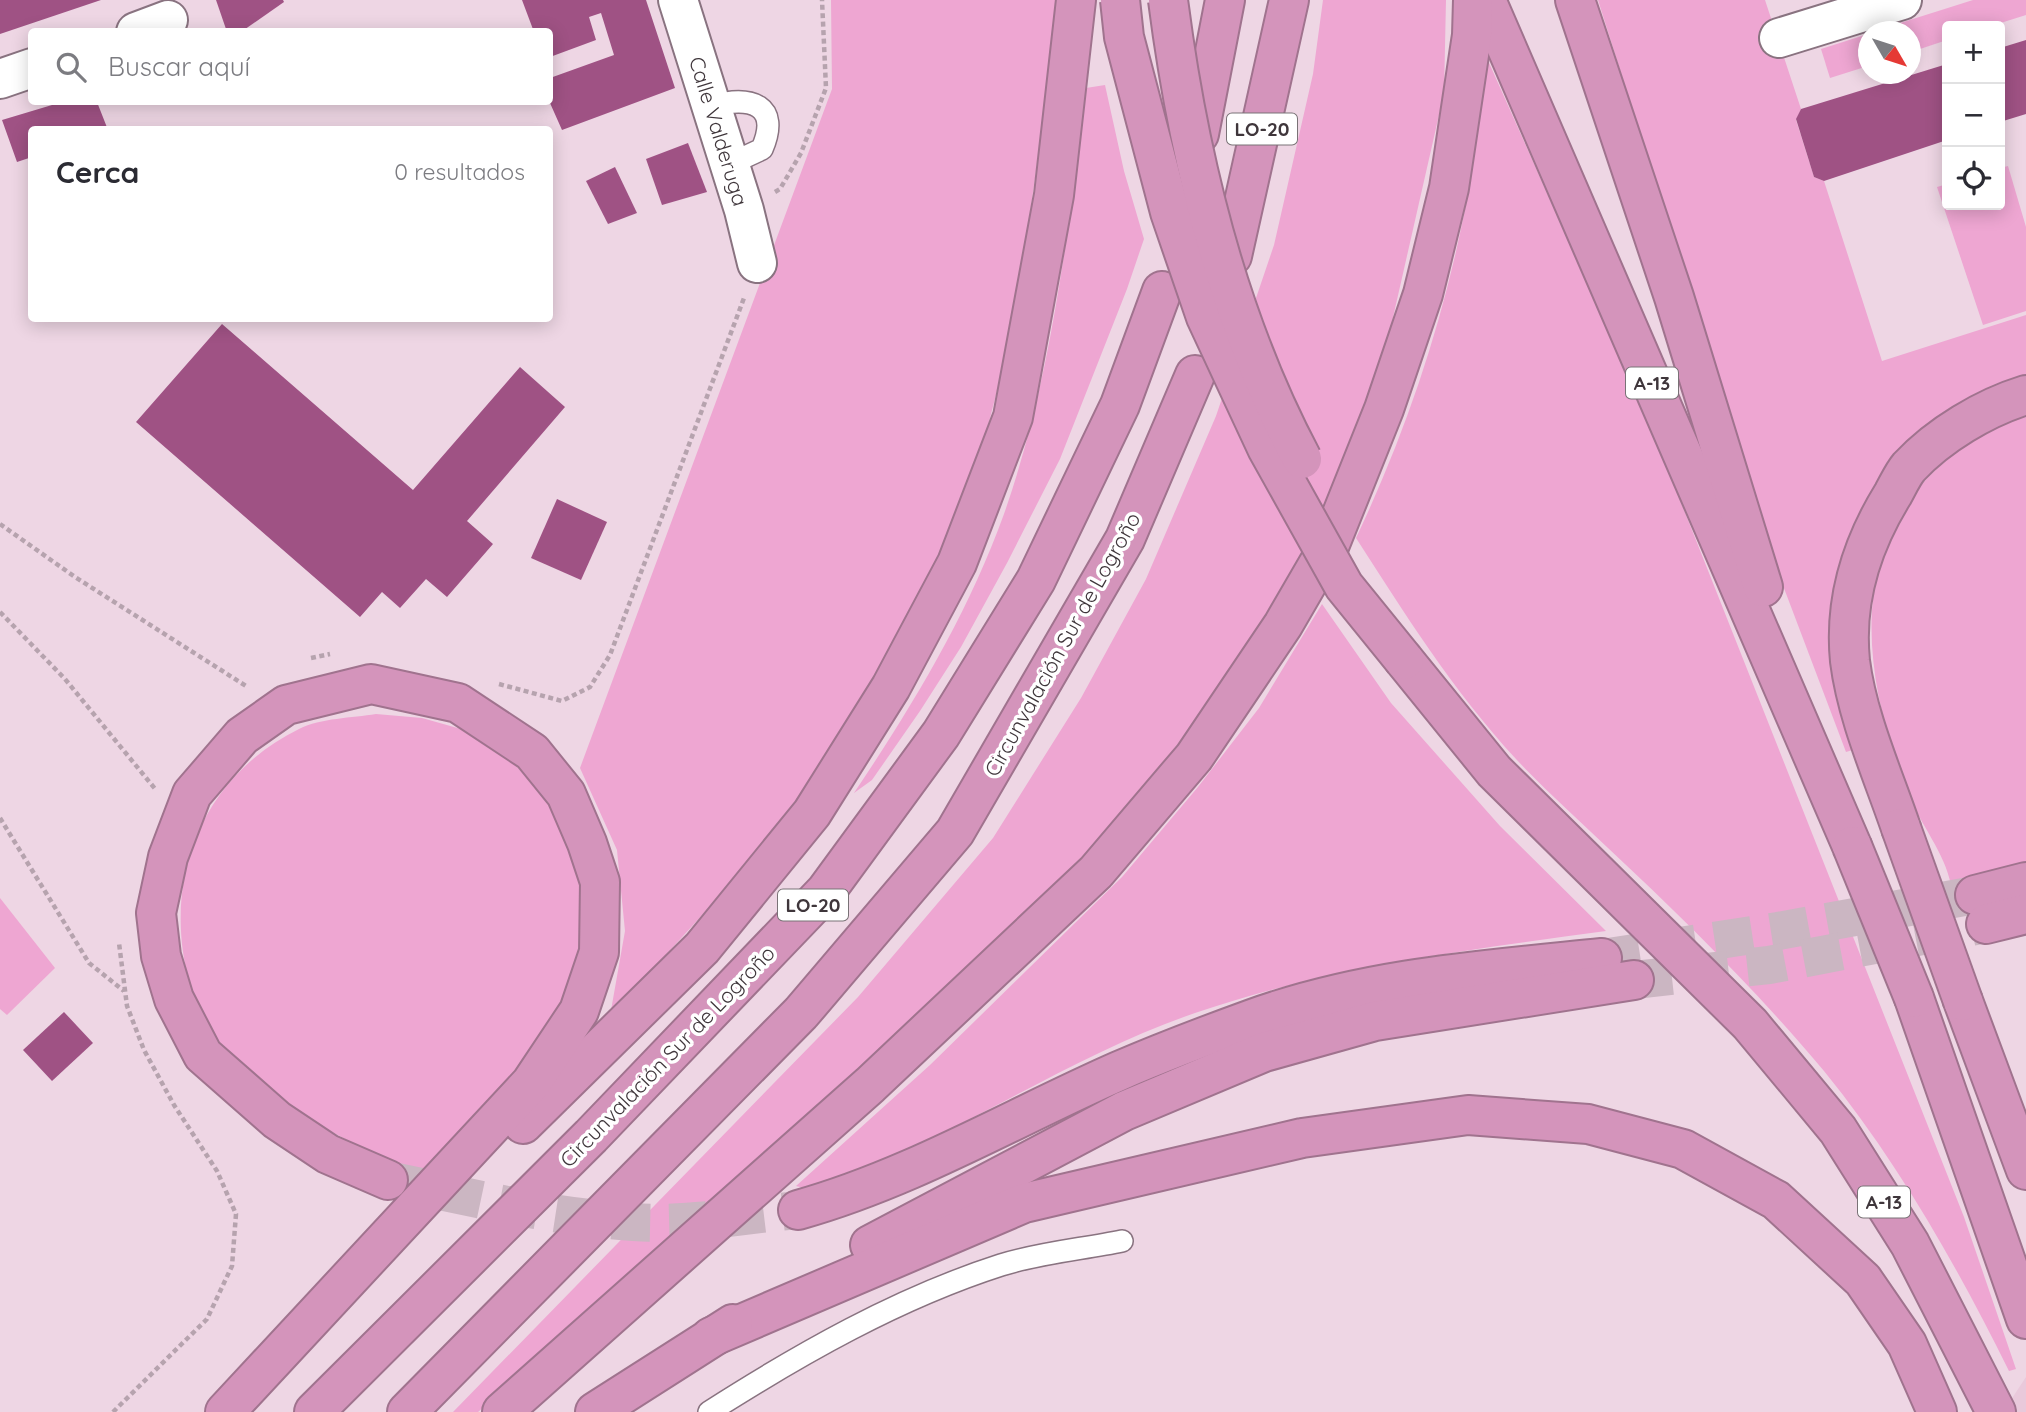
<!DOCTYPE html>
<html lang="es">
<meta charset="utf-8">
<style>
body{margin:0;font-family:Quicksand,sans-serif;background:#f7f7f7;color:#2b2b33}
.controls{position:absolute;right:21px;top:21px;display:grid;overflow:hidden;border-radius:7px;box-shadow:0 4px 18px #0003}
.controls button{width:63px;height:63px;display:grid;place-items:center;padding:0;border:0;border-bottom:2px solid #e1e1e2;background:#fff;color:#2b2b33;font:35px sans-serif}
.compass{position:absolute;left:1858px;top:21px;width:63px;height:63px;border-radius:50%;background:#fff;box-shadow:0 4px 18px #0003;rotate:129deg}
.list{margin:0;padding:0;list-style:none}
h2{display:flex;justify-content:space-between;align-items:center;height:91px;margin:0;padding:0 28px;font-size:30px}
h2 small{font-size:23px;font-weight:400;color:#7c7c81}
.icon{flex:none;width:38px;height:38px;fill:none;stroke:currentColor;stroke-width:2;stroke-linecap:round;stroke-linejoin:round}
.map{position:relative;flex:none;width:2026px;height:1412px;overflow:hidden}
.search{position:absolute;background:#fff;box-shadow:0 4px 18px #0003;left:28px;top:28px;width:525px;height:77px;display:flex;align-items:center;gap:18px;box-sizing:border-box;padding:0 24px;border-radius:7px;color:#7c7c81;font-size:26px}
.panel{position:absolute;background:#fff;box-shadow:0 4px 18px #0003;left:28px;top:126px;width:525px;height:196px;border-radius:7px}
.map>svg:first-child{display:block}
</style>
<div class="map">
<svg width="2026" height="1412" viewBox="0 0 2026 1412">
<rect width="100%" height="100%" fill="#eed6e4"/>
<!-- built -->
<polygon fill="#e9c9db" points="2026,1377 2026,1412 2003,1412"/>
<!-- green -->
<g fill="#eea6d2">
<polygon points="831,0 1060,0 1015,320 974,481 921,613 847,738 747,866 610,1016 625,931 617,850 580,768 832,89"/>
<polygon points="1323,0 1446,0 1444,93 1374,401 1300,566 1204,720 1099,847 667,1250 478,1412 453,1412 858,997 993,838 1081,698 1146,579 1216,416 1274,245 1313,74"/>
<polygon points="1598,0 1765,0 1801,109 1796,120 1814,177 1824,181 1882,361 2026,315 2026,378 1878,487 1859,748 1846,752 1779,575"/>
<polygon points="1973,0 2026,0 2026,15 1991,26 1947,26 1947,40 1911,52 1910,32 1875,31"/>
<polygon points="1868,34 1868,66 1830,78 1821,49"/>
<path d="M1486 56 1650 424 1964 1217 2016 1369 2009 1371C1957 1266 1898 1162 1824 1071 1758 992 1683 918 1608 848 1577 818 1545 790 1516 759 1453 691 1405 614 1356 538 1428 386 1473 224 1486 56Z"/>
<path d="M1105 85 1124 171 1144 239 1127 289 1060 459 1007 563 961 647 920 711 872 780 854 793C913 705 968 614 1004 514 1052 377 1068 231 1086 88Z"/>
<polygon points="2008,166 2026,227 2026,311 1983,325 1937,187 1947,184 1947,205 2000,205 2000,168"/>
<path d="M2026 416V868L1951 885C1945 853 1920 824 1908 793 1862 677 1842 538 1956 453 1979 436 1999 423 2026 416Z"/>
<path d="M1322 604 1391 703 1500 826 1606 931C1466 950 1329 967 1195 1013 1090 1049 994 1111 893 1157 865 1169 836 1178 808 1189L796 1186 930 1065 1122 877 1198 787 1259 708Z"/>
<path d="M376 714 422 718 468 731 506 756 537 787 559 817 584 893 578 973 528 1065 422 1177C345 1139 262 1104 211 1031 194 1007 187 980 183 952 170 858 212 772 299 729 321 718 352 718 376 714Z"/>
<polygon points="0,898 55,968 7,1015 0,1009"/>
</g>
<!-- building -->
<g fill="#9f5284">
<polygon points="0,0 101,0 0,34"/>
<polygon points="216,0 283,0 284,2 241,32 227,32"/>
<polygon points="522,0 646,0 675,88 562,130 550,103 550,78 614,55 601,13 589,17 596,40 550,57 550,32 534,32"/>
<polygon points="2026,40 2026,114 2000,122 2000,48"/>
<polygon points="1947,64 1947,140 1824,181 1814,177 1796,119 1801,109"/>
<polygon points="62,102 97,102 108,130 32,130 32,157 17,162 2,120"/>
<polygon points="688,143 707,192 662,205 646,159"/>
<polygon points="615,167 637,213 608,224 586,181"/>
<polygon points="222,324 413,490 520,367 565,407 467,521 493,544 447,597 426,579 400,608 382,592 360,617 136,422"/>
<polygon points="557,499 607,522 581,580 531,558"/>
<polygon points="64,1012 93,1043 52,1081 23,1050"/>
</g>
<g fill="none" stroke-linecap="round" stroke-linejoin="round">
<!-- motorway-tunnel -->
<g stroke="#cbb6c2" stroke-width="38" stroke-dasharray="38 19" stroke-linecap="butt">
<polyline points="1602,958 1778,931 1975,895"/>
<polyline points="1634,980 1769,965 1986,924"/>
<path d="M388 1180C469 1197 550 1217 634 1222 688 1226 744 1215 798 1210"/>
</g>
<!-- service casing -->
<g stroke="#897380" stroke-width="24">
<g id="service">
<path d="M712 106C751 95 781 105 762 149L730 164"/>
<path d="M709 1412C800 1354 898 1298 1001 1265 1039 1253 1083 1249 1122 1241"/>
</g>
</g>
<!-- minor casing -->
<g stroke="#897380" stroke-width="42">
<g id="minor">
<polyline points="678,0 744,210 757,263"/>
<polyline points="136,32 168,20"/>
<polyline points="1779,38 1902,0"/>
<polyline points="0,79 32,68"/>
</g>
</g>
<!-- motorway casing -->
<g stroke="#a0738e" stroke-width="42">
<g id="motorway">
<polyline points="1486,0 1852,846"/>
<polyline points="1575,0 1674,297 1763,587"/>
<polyline points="1199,134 1225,0"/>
<polyline points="1232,256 1289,0"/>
<polyline points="1404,660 1494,771 1750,1024 1838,1130 1910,1244 1996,1412"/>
<path d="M1901 828C1883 775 1857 717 1850 661 1844 601 1862 544 1893 494 1898 485 1903 474 1909 467 1939 435 1984 408 2026 395"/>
<polyline points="1975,895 2026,882"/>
<polyline points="1986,924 2026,914"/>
<polyline points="1914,998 2026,1319"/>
<polyline points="1963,1001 2026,1170"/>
<polyline points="523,1124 702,948 812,813 891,687 957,563 1013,417 1054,195 1076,0"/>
<path d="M798 1210C912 1178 1012 1118 1119 1071 1163 1052 1208 1035 1252 1019 1365 978 1483 970 1602 958"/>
<polyline points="870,1245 1124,1111 1264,1052 1375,1021 1634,980"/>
<polyline points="711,1337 1024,1203 1302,1138 1468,1115 1588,1124 1683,1149 1776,1200 1863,1280 1907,1344 1937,1412"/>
<polyline points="225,1412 531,1083 579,1011 599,952 600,882 587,843 566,794 532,752 458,703 371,684 286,705 242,736 192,794 168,857 156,913 161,956 174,999 203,1055 277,1120 328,1154 388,1180"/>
<polyline points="314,1412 591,1136 826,891 941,734 1036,580 1120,405 1162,291"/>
<polyline points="407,1412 801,1013 955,832 1125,539 1195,375"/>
<polyline points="502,1412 870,1085 1096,872 1194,757 1283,625 1330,544 1384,409 1423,294 1449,188 1472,35 1473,0"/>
<polyline points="595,1412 733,1324"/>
</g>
</g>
<!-- path -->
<g stroke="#b6a3ae" stroke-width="4.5" stroke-dasharray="5 3.5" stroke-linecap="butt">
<polyline points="775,192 780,189 801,153 826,88 822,0"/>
<polyline points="0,524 75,577 246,686"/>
<polyline points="0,612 65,679 156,790"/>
<polyline points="311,658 330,654"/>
<polyline points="499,684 562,701 590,687 610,655 744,298"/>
<polyline points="0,818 89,963 124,991"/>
<polyline points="113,1412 207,1319 232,1266 236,1214 217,1171 174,1105 144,1050 127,1006 119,943"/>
</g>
<!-- service -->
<use href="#service" stroke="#fff" stroke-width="21"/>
<!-- minor -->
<use href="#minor" stroke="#fff" stroke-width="38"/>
<!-- motorway -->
<use href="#motorway" stroke="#d494bb" stroke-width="38"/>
<!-- motorway-bridge casing -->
<g stroke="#a0738e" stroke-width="42" stroke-linecap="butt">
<g id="motorway-bridge">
<polyline points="1120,0 1124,37 1170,212 1206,317 1267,448 1344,586 1404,660"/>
<path d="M1168 0C1188 155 1228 320 1302 459"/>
<polyline points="1901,828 1963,1001"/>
<polyline points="1852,846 1914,998"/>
</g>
</g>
<!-- motorway-bridge -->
<use href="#motorway-bridge" stroke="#d494bb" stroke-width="38"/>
</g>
<g text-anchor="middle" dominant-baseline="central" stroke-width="7" stroke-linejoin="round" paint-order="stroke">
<!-- shield labels -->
<g fill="#fff" stroke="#797276" stroke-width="2">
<rect x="1227" y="113.5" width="70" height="31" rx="5"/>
<rect x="1626" y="367.5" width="52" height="31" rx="5"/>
<rect x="778" y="889.5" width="70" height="31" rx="5"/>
<rect x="1858" y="1186.5" width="52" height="31" rx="5"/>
</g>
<g font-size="19" font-weight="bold" fill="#3f363b">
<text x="1262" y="129">LO-20</text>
<text x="1652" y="383">A-13</text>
<text x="813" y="905">LO-20</text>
<text x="1884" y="1202">A-13</text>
</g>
<!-- street labels -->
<g font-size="21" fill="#3f363b" stroke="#fff">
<text transform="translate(719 131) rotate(73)">Calle Valderuga</text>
<text transform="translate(1062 644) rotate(-61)">Circunvalación Sur de Logroño</text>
<text transform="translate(667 1056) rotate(-46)">Circunvalación Sur de Logroño</text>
</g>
</g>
</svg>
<div class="controls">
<button>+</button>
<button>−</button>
<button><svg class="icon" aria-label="locate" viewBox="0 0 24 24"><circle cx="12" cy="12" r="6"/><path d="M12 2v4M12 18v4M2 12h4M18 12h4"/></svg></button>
</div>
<svg class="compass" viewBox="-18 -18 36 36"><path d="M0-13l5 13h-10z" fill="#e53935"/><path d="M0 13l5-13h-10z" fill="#7c7c81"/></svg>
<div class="search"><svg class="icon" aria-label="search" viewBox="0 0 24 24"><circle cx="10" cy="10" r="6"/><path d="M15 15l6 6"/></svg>Buscar aquí</div>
<section class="panel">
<h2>Cerca<small>0 resultados</small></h2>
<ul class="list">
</ul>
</section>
</div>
